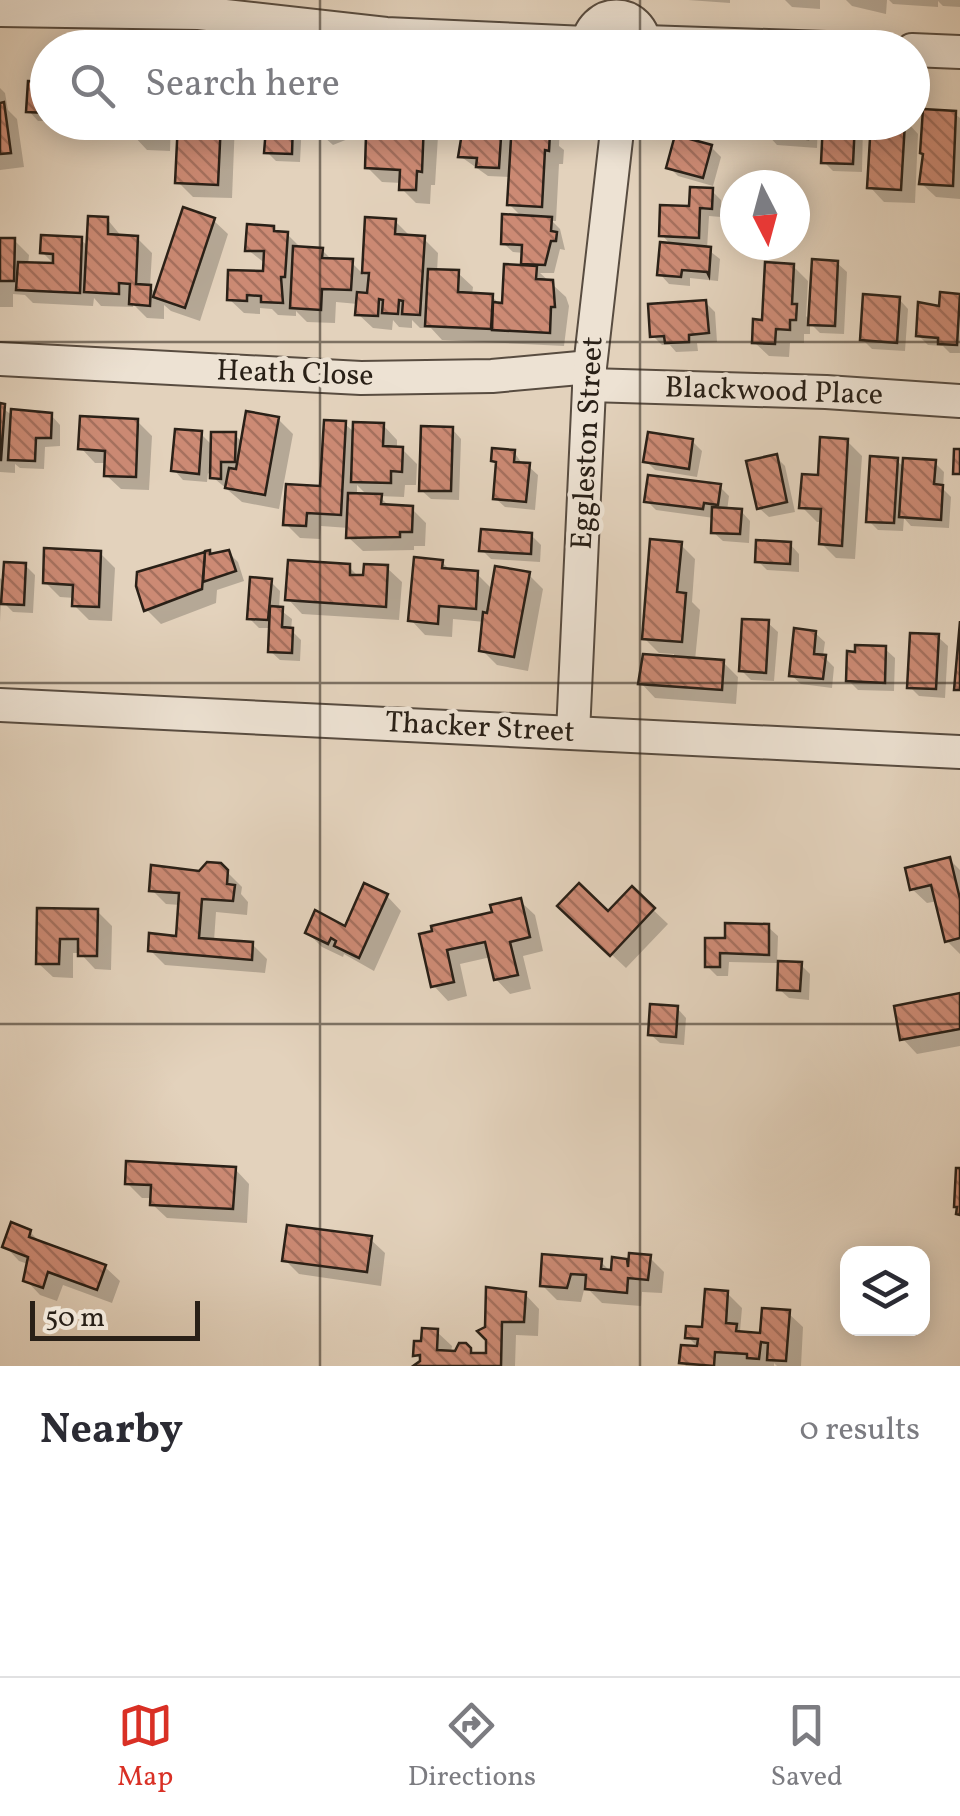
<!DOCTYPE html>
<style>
body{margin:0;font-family:Vollkorn,serif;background:#f7f7f7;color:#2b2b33}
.controls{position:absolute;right:30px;bottom:30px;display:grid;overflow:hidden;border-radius:20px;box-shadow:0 5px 25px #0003}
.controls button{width:90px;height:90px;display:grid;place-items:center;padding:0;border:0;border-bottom:2px solid #e1e1e2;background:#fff;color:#2b2b33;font:50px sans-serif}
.compass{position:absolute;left:720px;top:170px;width:90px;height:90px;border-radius:50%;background:#fff;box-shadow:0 5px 25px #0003;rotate:174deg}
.scale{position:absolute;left:30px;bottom:25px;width:170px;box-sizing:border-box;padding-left:10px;border:5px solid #292017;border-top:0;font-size:28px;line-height:35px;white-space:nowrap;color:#292017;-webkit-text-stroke:8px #ede2d3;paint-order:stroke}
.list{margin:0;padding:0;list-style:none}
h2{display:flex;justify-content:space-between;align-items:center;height:130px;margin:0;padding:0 40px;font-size:42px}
h2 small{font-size:32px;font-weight:400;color:#7c7c81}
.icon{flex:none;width:55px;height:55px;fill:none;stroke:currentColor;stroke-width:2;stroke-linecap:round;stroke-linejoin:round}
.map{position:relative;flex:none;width:960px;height:1366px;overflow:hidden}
.search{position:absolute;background:#fff;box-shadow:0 5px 25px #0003;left:30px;right:30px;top:30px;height:110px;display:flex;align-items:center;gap:25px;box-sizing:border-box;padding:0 35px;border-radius:55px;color:#7c7c81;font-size:38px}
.sheet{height:310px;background:#fff}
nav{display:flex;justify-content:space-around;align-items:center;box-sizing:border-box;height:140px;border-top:2px solid #e1e1e2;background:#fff;font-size:28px;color:#7c7c81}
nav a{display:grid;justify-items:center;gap:5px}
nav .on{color:#d93025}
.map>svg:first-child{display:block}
</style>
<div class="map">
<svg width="960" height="1366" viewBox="0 0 960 1366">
<defs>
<pattern id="building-back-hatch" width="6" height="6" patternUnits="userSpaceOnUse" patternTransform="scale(2.5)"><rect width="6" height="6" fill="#cc8a74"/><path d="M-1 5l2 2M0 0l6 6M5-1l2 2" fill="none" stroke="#a6705e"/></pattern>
</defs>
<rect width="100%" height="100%" fill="#e3d2bc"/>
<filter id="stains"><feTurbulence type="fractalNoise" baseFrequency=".002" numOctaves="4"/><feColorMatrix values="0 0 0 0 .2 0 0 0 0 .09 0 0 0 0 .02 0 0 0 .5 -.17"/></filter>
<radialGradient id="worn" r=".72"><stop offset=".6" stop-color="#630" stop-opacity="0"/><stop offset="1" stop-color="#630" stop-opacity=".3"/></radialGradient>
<!-- shadow -->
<g fill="#0003" fill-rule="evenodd">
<polygon points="688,0 730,0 730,3"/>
<polygon points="785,0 820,0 820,9 792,7"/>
<polygon points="846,0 887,0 886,14 852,6"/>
<polygon points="889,0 960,0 960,7 943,6 938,1 938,7 893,4"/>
<polygon points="48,84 48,121 38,121 29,111"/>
<polygon points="0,88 5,93 8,110 17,119 24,167 0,170"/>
<polygon points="955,114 960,118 960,199 936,197 921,183"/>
<polygon points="75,122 171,122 170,151 147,150 133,135 109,134 99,124"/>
<polygon points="180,122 235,122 232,198 193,197 178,182"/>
<polygon points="242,122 302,122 300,162 276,161 267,152 268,136 251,135"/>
<polygon points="318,122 353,122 358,135 333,145 323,136"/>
<polygon points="390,122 425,122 438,136 435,185 431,185 430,204 416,203 402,189 402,183 382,182 367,167 389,139"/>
<polygon points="474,122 509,122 514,127 514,122 560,122 559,146 564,150 563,164 559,164 556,221 552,221 560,229 565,250 560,249 554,273 540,273 566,297 569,306 564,346 442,340 431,328 420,328 412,320 412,328 399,327 393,320 392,330 373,328 358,314 358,304 336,302 335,323 307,322 296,311 296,316 278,315 272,309 260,308 260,314 244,313 229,299 265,274 266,264 248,250 273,228 279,234 287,234 302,249 322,250 333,261 351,262 364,275 368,220 395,221 410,236 424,239 438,253 437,272 458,273 473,287 472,295 492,296 501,306 529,268 524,263 524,253 513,252 503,243 523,218 509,204 511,177 488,176 460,156"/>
<polygon points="664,122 701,122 701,127 671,129"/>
<polygon points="769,122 818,122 817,148 777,145 768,135"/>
<polygon points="825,122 863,122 862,172 833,171 824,162"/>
<polygon points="871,122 907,122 918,134 915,203 884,202 870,187"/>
<polygon points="711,147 721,157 713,186 678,176 669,167"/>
<polygon points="712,191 721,200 721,217 709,216 707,249 720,259 718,281 690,278 690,286 669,284 660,274 672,246 662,235"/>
<polygon points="107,219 122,237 137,238 152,253 150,287 157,294 213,220 228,234 200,321 171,311 164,305 164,319 147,318 133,304 133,307 101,306 94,298 93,306 33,303 25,295 13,294 13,307 0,307 0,240 14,240 29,255 28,265 56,266 42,252 81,240 89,247"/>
<polygon points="837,263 847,272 844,334 820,333 810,323 810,334 804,334 804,343 790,343 789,357 769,356 754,342 793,266 808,281 806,316 811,322"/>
<polygon points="959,296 960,353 950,353 943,346 928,345 918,335 941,308"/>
<polygon points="899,299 908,309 905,351 872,349 862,339"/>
<polygon points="705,302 715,312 717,342 697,343 698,351 676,352 670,345 662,345 653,336"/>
<polygon points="0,406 13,416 51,415 60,425 60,446 45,447 44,469 20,468 15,464 15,473 0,472"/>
<polygon points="278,419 293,434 279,509 242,502 208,473 207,482 183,480 174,470 201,434 213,446 235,435 243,443"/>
<polygon points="137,421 152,436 149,490 121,489 106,475 107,463 95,463 81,448"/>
<path d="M345 424 355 433 383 425 397 440V449H402L417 464 416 485H405L404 497 379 496 390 507 412 509 426 523 425 546H414V550L363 551 348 537 349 528 321 526 320 539 300 538 286 524 323 489ZM357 485 370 498 357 497Z"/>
<polygon points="452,429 461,439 459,500 431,499 421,490"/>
<polygon points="692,441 702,451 697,477 655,470 646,461"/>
<polygon points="847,441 862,456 855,559 836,558 821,543 823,522 817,522 802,507"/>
<polygon points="514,452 523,465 528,466 538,475 535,510 505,507 495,498 498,465 494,460"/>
<polygon points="776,457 785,466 795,512 769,517 759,508"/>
<polygon points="897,461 905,468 934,462 944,472 943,489 951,497 949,528 911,526 904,518 903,531 878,530 869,521"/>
<polygon points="720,487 729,496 727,511 741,511 750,521 749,543 723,541 713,532 714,518 656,510 647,501"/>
<polygon points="531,535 541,545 540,562 491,559 482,550"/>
<polygon points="680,544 695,559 692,602 700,610 695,660 723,662 738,677 736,704 655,698 641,683 674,659 674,654 659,653 644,638"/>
<polygon points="790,544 799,554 799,572 767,570 758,561"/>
<polygon points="228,552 238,562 244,581 217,590 216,603 161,624 147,610 139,585 207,554"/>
<polygon points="100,553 115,568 112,621 89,620 74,605 75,598 60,597 45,582"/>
<polygon points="442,562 452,572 477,574 493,590 528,574 543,589 528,671 497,665 482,650 485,622 453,619 452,637 425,635 411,620"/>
<polygon points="25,565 35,575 33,613 13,612 1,600 0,622 0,578 5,583"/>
<polygon points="349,567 360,578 387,568 402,582 399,620 302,614 288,599"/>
<polygon points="270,581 280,591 279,609 292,619 291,630 301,640 300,661 280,660 270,651 272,628 259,628 249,618"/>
<polygon points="768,623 778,632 774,681 751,680 741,670"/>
<polygon points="815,633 825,642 823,656 834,667 832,688 801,684 791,675"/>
<polygon points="938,637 948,646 945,698 919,696 910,687"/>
<polygon points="885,649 895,658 894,691 858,690 848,680"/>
<polygon points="950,860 960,870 960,954 947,941 938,901 927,903 912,889"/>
<polygon points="220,865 242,887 241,894 248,902 247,915 216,912 214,941 252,944 267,959 265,973 165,965 150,950 178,938 180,905 166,904 152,890"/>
<polygon points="632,890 668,924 626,968 575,920 609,915"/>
<polygon points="387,896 401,911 374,971 344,954 343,957 322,947 308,933 346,930"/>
<polygon points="520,901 535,915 543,951 523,956 531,989 510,994 496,979 491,957 460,964 467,996 448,1001 434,986 435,933 494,913"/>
<polygon points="40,910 97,911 112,926 111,970 95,969 80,953 73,953 73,978 53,977 38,963"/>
<polygon points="768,927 778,936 777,963 729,962 728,976 717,976 707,966 727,941"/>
<polygon points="801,965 810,974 809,1000 789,998 779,989"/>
<polygon points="960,996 960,1046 917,1054 903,1039"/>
<polygon points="677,1008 686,1018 684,1045 660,1043 650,1034"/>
<polygon points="235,1169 249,1184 247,1223 167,1218 152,1204 153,1198 142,1198 127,1183"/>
<polygon points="30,1232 42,1244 105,1267 120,1281 112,1303 63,1285 57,1301 40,1295 26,1280 31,1265 19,1261 5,1246"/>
<polygon points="370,1239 385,1253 381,1286 299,1274 285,1260"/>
<polygon points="649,1257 664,1272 662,1293 642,1292 641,1306 602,1303 585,1286 581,1302 557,1300 542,1285 601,1262 613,1274 614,1260 631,1262"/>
<polygon points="727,1293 742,1308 740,1331 744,1334 762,1336 788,1313 803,1327 801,1366 777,1366 774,1363 774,1366 686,1366 682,1362 700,1349 688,1337 705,1330"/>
<polygon points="525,1294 539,1309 538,1336 516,1335 515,1366 419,1366 423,1362 416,1355 437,1332 452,1346 451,1353 456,1353 465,1345 475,1355 488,1355 488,1339 481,1332"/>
</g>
<!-- building -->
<g fill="url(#building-back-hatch)" stroke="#292017" stroke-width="2.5">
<polygon points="28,81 48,82 48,113 26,112"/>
<polygon points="4,102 11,153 0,154 0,103"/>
<polygon points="923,109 956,111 953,186 919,184 923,154 920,153"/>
<polygon points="131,122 157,122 156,138 130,136"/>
<polygon points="178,122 221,122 218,185 175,183"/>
<polygon points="239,122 293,122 292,154 264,153 266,128 239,126"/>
<polygon points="315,122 349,122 350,126 321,137"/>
<polygon points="387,122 424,122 422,172 417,171 416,190 399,190 400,170 365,168 366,135 386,137"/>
<polygon points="471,122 502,122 499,168 476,167 477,158 458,157 463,127 471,127"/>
<polygon points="512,122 546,122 545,133 550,133 549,151 545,150 542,207 507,205"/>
<polygon points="766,122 809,122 808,139 765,136"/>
<polygon points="823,122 855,122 853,164 821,163"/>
<polygon points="871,122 905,122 901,190 867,188"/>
<polygon points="675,135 712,145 703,178 666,168"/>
<polygon points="690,187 713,188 712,209 700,208 699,238 659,236 660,205 689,206"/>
<polygon points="183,207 215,218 185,308 153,297"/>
<polygon points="502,214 552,217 551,231 557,232 556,241 551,241 545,265 521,264 522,245 501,244"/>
<polygon points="88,216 108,217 108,234 138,236 136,284 151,285 150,306 129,304 130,284 119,283 119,294 84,292"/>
<polygon points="365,217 396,219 395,234 425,236 420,315 402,314 403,301 399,300 398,314 382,313 383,300 379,299 378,316 355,315 357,292 367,293 369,273 362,273"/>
<polygon points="247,224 274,226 274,231 288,232 285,277 281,277 283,303 261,302 261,296 247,295 247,301 227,300 228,270 263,271 264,251 245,251"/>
<polygon points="41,235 82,237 80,293 16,290 18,262 53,263 53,254 40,253"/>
<polygon points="0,238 15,238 14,281 0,281"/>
<polygon points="660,242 711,247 709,276 707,272 682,270 681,277 657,275"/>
<polygon points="293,246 323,248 322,258 353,259 351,290 322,289 321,310 290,308"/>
<polygon points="812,259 838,261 835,326 808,325"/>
<polygon points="765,262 794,264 792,304 797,304 796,320 790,320 790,330 776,329 775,344 752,343 753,319 762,320"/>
<polygon points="504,264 537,266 536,279 553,280 555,307 551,307 550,333 492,330 493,302 502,303"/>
<polygon points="428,269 459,270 458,292 493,294 491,329 425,326"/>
<polygon points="940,292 960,294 957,345 938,344 938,338 916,336 918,302 939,306"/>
<polygon points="863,294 900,297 897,343 860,340"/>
<polygon points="706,300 709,333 689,335 689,342 665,343 664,336 650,337 648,304"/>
<polygon points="0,403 5,404 1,460 0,460"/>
<polygon points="11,409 52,413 51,438 36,438 35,461 8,460"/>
<polygon points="246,411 279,417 265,495 225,488 229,468 236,469"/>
<polygon points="80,416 138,419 136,477 104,476 105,451 78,449"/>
<polygon points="324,420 346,421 341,515 307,513 306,526 283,525 286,484 320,486"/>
<polygon points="353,422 384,423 383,446 403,447 402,472 391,471 391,483 351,482"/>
<polygon points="421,426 453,427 451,491 419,491"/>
<polygon points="175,429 202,431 199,474 171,471"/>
<polygon points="211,432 236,432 235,462 221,462 221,479 210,478"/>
<polygon points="648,432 693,439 689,469 643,462"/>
<polygon points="820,437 848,439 842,546 819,544 821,509 799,508 802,474 818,475"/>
<polygon points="492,448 515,450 514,462 530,463 526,502 493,499 496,462 491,461"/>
<polygon points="954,449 960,449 960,474 953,474"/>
<polygon points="777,454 787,502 757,509 746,461"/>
<polygon points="870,456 898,458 894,523 866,522"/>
<polygon points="903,458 936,460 934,484 943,485 941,520 899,517"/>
<polygon points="648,475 721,484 718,505 704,503 703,509 644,502"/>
<polygon points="348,493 382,494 381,504 413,506 412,532 400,532 400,537 346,538"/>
<polygon points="712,507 742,509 740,534 711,533"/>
<polygon points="481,529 532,533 531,554 479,551"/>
<polygon points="650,539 682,542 677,592 686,593 682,642 642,639"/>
<polygon points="756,540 791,542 790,564 755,562"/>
<polygon points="44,548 101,551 99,607 72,606 73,585 43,583"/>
<polygon points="210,550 210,554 229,550 236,571 203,582 205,551"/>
<polygon points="205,552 202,589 144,611 136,586 137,572"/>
<polygon points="414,557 443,560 442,568 478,571 476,609 439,606 438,624 408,621"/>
<polygon points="288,560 350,564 350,575 363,575 364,564 388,565 386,607 285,600"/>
<polygon points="4,562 26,563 24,605 1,604"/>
<polygon points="495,566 530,572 514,657 479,651 483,612 487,613"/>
<polygon points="250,577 272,579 268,620 247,619"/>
<polygon points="270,606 283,607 282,627 293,628 292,653 268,652"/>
<polygon points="742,619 769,620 766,673 739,671"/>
<polygon points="960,621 960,690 954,690"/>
<polygon points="794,628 816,631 814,654 826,655 823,679 789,676"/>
<polygon points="910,633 939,634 936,689 907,688"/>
<polygon points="855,645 886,646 885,683 846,681 847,651 855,652"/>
<polygon points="643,654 724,660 722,690 638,684"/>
<polygon points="950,857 960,899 960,938 945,942 931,885 910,890 905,868"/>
<polygon points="207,862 221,863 228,870 227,884 235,885 233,901 202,899 199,938 253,942 252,960 148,951 149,933 176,936 179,893 149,891 151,865 199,871"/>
<polygon points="364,883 388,894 359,958 334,946 336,941 331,938 328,944 305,933 315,910 345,926"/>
<polygon points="579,883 608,911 632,886 655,908 610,956 557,906"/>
<polygon points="521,898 530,937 510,942 518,975 494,980 485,942 447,950 454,982 431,987 419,934 432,931 431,926 492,912 490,905"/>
<polygon points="37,908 98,909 97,956 78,956 78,939 60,939 59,964 36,964"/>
<polygon points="725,923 769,924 769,955 720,953 720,967 705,967 705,938 725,938"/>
<polygon points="778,961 802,962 800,991 777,990"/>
<polygon points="960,993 960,1029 900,1040 894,1006"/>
<polygon points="650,1004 678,1006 676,1037 648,1035"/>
<polygon points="126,1161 236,1167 233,1209 150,1205 151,1185 125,1184"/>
<polygon points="956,1168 960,1168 960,1215 956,1214 957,1207 954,1207"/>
<polygon points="11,1222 31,1230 29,1237 106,1265 97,1290 48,1272 43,1288 23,1281 28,1257 2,1247"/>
<polygon points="287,1225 372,1236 367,1272 282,1261"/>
<polygon points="629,1253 651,1255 648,1280 628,1278 627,1293 585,1289 586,1275 571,1274 567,1288 540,1286 542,1254 602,1259 601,1269 611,1270 612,1257 627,1259 628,1267"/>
<polygon points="486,1287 526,1292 524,1322 502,1322 501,1366 413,1366 420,1361 420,1355 413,1356 414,1341 421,1341 422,1328 438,1329 437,1350 455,1351 459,1343 466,1343 471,1348 471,1353 486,1353 486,1340 477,1331 485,1327"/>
<polygon points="705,1289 728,1291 726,1323 737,1324 736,1331 760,1333 762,1308 790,1310 786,1361 767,1360 768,1343 761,1342 759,1359 747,1358 747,1354 715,1352 714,1366 679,1363 681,1345 697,1346 698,1339 685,1338 686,1326 702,1327"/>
</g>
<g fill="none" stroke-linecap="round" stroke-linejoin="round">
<!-- minor casing -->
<g stroke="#584c40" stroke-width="36">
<g id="minor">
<polyline points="0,10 199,13 386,34 586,43"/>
<polyline points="645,42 826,48"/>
<path d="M587 48C590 6 643 6 645 48"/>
<polyline points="912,50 960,52"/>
<polyline points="0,359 361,378 492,376 590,367"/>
<polyline points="589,385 826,392 960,401"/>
<polyline points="0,705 960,752"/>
<polyline points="573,733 590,367 618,122"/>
</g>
</g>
<!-- minor -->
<use href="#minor" stroke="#ede2d3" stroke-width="32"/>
</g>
<!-- grid -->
<path fill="none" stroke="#292017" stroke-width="2.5" stroke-opacity="0.55" d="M320 0V48M640 0V48M320 122V1366M640 122V1366M0 342H960M0 683H960M0 1024H960"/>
<g text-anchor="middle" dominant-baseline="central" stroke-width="9" stroke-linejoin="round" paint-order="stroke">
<!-- street labels -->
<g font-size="30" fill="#292017" stroke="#ede2d3">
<text transform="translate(295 374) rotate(2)">Heath Close</text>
<text transform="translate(774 392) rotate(2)">Blackwood Place</text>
<text transform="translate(588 443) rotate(-87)">Eggleston Street</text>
<text transform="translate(480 728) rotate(3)">Thacker Street</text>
</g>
</g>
<rect width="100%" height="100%" filter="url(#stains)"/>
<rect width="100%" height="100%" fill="url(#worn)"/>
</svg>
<div class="controls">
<button><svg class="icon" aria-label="layers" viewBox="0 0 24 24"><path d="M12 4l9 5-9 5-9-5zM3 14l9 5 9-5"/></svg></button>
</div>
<svg class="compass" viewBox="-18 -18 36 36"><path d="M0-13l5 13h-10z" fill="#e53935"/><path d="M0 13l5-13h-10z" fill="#7c7c81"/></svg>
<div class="scale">50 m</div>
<div class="search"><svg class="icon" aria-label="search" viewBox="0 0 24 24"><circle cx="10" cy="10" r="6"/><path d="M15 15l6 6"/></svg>Search here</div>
</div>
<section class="sheet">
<h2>Nearby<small>0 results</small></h2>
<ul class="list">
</ul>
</section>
<nav>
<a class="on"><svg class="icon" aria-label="map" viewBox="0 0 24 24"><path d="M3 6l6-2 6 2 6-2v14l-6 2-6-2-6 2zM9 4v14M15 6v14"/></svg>Map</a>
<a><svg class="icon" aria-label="directions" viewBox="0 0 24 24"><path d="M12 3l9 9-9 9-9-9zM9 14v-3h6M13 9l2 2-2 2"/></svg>Directions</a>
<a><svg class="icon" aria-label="saved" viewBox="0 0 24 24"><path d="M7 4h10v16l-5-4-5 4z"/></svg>Saved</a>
</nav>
